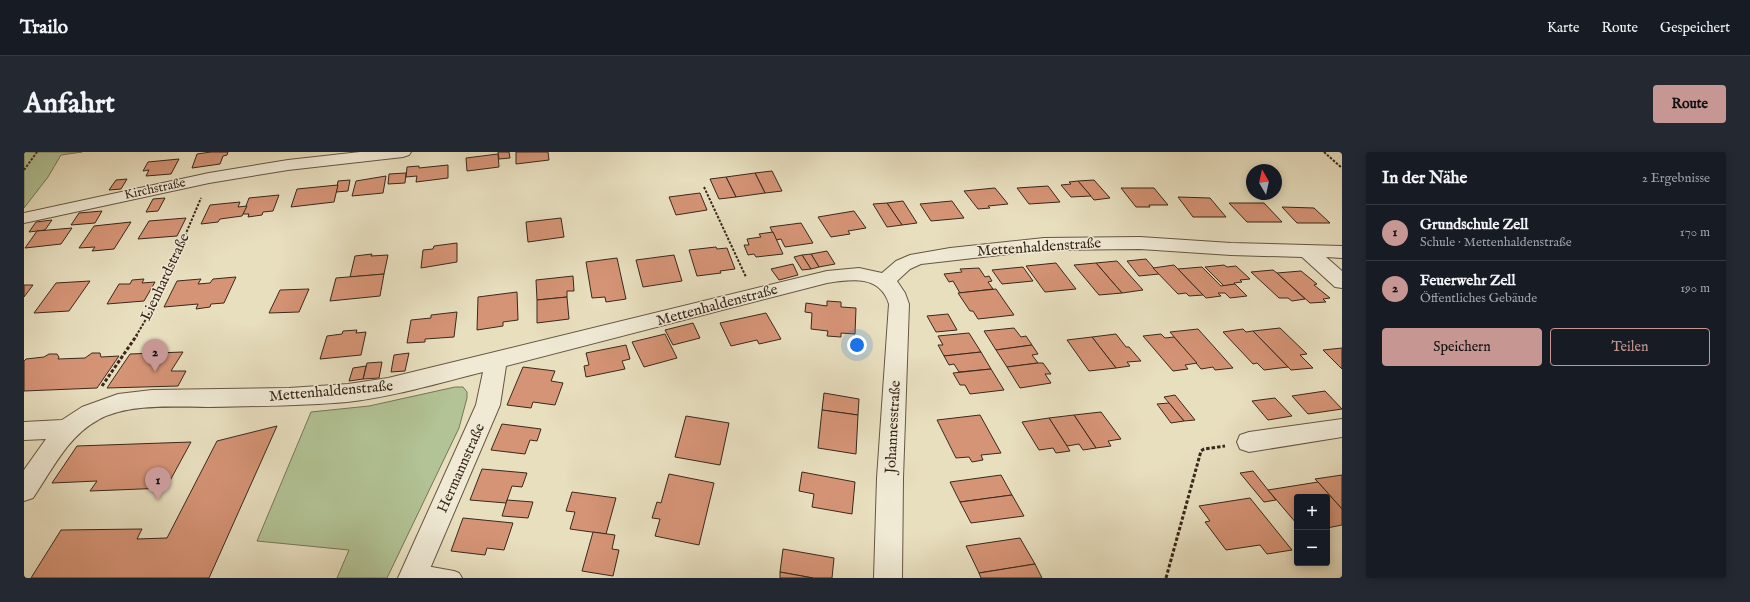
<!DOCTYPE html>
<html lang="de">
<meta charset="utf-8">
<style>
body{margin:0;font-family:"IM FELL English",serif;background:#242831;color:#f1f3f6}
.controls{position:absolute;right:12px;bottom:12px;display:grid;overflow:hidden;border-radius:4px;box-shadow:0 2px 10px #0003}
.controls button{width:36px;height:36px;display:grid;place-items:center;padding:0;border:0;border-bottom:1px solid #363941;background:#171b24;color:#f1f3f6;font:20px sans-serif}
.compass{position:absolute;left:1222px;top:12px;width:36px;height:36px;border-radius:50%;background:#171b24;box-shadow:0 2px 10px #0003;rotate:351deg}
.you{position:absolute;left:833px;top:193px;width:14px;height:14px;margin:-10px;border:3px solid #fff;border-radius:50%;background:#1a73e8;box-shadow:0 0 0 6px #1a73e833}
.badge{display:grid;place-items:center;width:26px;height:26px;border-radius:50%;background:#c59692;color:#111;font-size:13px;font-weight:700}
.pin{position:absolute;translate:-50% -33px;filter:drop-shadow(0 1px 2px #0008)}
.pin::after{content:'';position:absolute;top:21px;width:14px;height:12px;background:inherit;clip-path:polygon(0 0,100% 0,50% 100%)}
.list{margin:0;padding:0;list-style:none}
h2{display:flex;justify-content:space-between;align-items:center;height:52px;margin:0;padding:0 16px;font-size:17px}
h2 small{font-size:13px;font-weight:400;color:#9ea1a6}
.list li{display:grid;grid-template-columns:26px 1fr auto;gap:12px;align-items:center;box-sizing:border-box;height:56px;padding:0 16px;border-top:1px solid #363941}
.list b{display:block;font-size:15px;white-space:nowrap}
.list p{margin:0;font-size:13px;white-space:nowrap;color:#9ea1a6}
.list em{font-size:13px;font-style:normal;color:#9ea1a6}
.actions{display:flex;gap:8px;padding:12px 16px}
.actions a{flex:1;padding:9px 0;border:1px solid #c59692;border-radius:4px;text-align:center;font-size:14px;color:#c59692}
.actions .main{background:#c59692;color:#111}
.map{position:relative;flex:none;width:1318px;height:426px;overflow:hidden;border-radius:4px}
header{display:flex;align-items:center;gap:24px;box-sizing:border-box;height:56px;padding:0 20px;background:#171b24;border-bottom:1px solid #363941}
header strong{font-size:19px}
nav{display:flex;gap:22px;margin-inline-start:auto;font-size:14px}
.intro{display:flex;align-items:center;justify-content:space-between;box-sizing:border-box;height:96px;padding:0 24px}
h1{margin:0;font-size:28px}
.button{padding:10px 18px;border-radius:4px;background:#c59692;color:#111;font-size:14px;font-weight:700}
main{display:flex;gap:24px;padding:0 24px}
aside{flex:1;background:#171b24;border-radius:4px;box-shadow:0 2px 10px #0003}
.map>svg:first-child{display:block}
</style>
<header>
<strong>Trailo</strong>
<nav><a>Karte</a><a>Route</a><a>Gespeichert</a></nav>
</header>
<div class="intro"><h1>Anfahrt</h1><a class="button">Route</a></div>
<main>
<div class="map">
<svg width="1318" height="426" viewBox="0 0 1318 426">
<rect width="100%" height="100%" fill="#e8dfbf"/>
<filter id="stains"><feTurbulence type="fractalNoise" baseFrequency=".005" numOctaves="4"/><feColorMatrix values="0 0 0 0 .2 0 0 0 0 .09 0 0 0 0 .02 0 0 0 .5 -.17"/></filter>
<radialGradient id="worn" r=".72"><stop offset=".6" stop-color="#630" stop-opacity="0"/><stop offset="1" stop-color="#630" stop-opacity=".3"/></radialGradient>
<!-- green -->
<g fill="#b2c395" stroke="#767658">
<polygon points="0,0 58,0 37,3 24,25 0,56"/>
<polygon points="431,235 439,235 443,240 443,246 435,276 363,426 313,426 325,398 233,389 287,260 345,254"/>
</g>
<!-- building -->
<g fill="#d59476" stroke="#3a281b">
<polygon points="187,0 204,0 203,3 199,4 196,12 168,16 173,2"/>
<polygon points="474,0 485,0 486,6 475,7"/>
<polygon points="492,0 524,0 525,8 492,12"/>
<polygon points="474,2 475,15 443,19 442,6"/>
<polygon points="155,7 147,22 122,24 125,18 119,19 124,10"/>
<polygon points="424,13 424,26 392,30 393,24 382,25 383,15 395,14 395,16"/>
<polygon points="748,19 758,39 741,41 731,21"/>
<polygon points="382,21 381,31 364,32 365,22"/>
<polygon points="731,21 741,41 712,45 702,25"/>
<polygon points="362,24 359,41 328,44 332,29"/>
<polygon points="702,25 712,45 695,47 686,27"/>
<polygon points="103,27 97,37 85,38 92,28"/>
<polygon points="326,28 324,39 312,40 314,29"/>
<polygon points="1070,28 1086,46 1070,48 1054,29"/>
<polygon points="1054,29 1067,44 1047,45 1037,33 1047,32 1045,30"/>
<polygon points="314,33 310,50 267,55 273,37"/>
<polygon points="1024,34 1036,50 1005,52 993,36"/>
<polygon points="971,36 984,52 964,54 966,56 954,57 940,39"/>
<polygon points="1097,36 1130,36 1144,53 1125,53 1126,55 1112,55"/>
<polygon points="676,41 683,58 652,63 645,45"/>
<polygon points="255,43 249,59 239,60 238,63 224,65 225,62 219,62 225,46"/>
<polygon points="1154,45 1186,46 1202,65 1169,65"/>
<polygon points="141,46 134,59 122,60 129,47"/>
<polygon points="879,49 893,71 878,73 863,51"/>
<polygon points="928,49 940,66 907,69 896,52"/>
<polygon points="216,50 214,55 223,54 218,64 196,67 194,70 177,72 186,53"/>
<polygon points="863,51 878,73 863,75 849,52"/>
<polygon points="1205,51 1240,51 1258,70 1223,70"/>
<polygon points="1258,55 1290,56 1306,71 1273,71"/>
<polygon points="78,59 71,71 47,73 55,61"/>
<polygon points="830,59 842,76 824,79 826,82 807,85 794,65"/>
<polygon points="162,66 153,84 114,87 125,69"/>
<polygon points="537,66 540,85 504,90 502,70"/>
<polygon points="28,68 21,78 5,80 12,70"/>
<polygon points="107,70 90,97 68,99 71,95 55,96 70,74"/>
<polygon points="777,71 789,91 761,95 757,87 752,88 746,75"/>
<polygon points="48,76 37,92 1,96 13,79"/>
<polygon points="749,80 759,102 732,105 730,102 724,103 720,93 725,93 723,87 737,85 735,82"/>
<polygon points="433,91 433,110 397,116 399,98 409,97 410,94"/>
<polygon points="692,95 693,97 703,96 711,117 696,119 697,121 673,124 665,98"/>
<polygon points="803,99 811,112 795,115 787,102"/>
<polygon points="348,102 347,104 364,103 360,122 326,125 331,104"/>
<polygon points="787,102 795,115 787,117 778,103"/>
<polygon points="650,103 658,129 619,135 612,108"/>
<polygon points="778,103 787,117 778,118 770,105"/>
<polygon points="593,106 602,147 582,150 581,145 568,146 562,110"/>
<polygon points="1122,107 1135,122 1115,124 1103,109"/>
<polygon points="1093,109 1119,138 1098,141 1072,111"/>
<polygon points="1032,111 1052,137 1021,140 1002,114"/>
<polygon points="1072,111 1098,141 1075,143 1050,113"/>
<polygon points="769,112 774,123 755,128 747,117"/>
<polygon points="1150,113 1154,117 1179,143 1165,144 1162,141 1154,142 1129,116"/>
<polygon points="1200,113 1203,115 1212,114 1226,127 1216,128 1218,130 1210,131 1211,132 1200,134 1181,115"/>
<polygon points="999,115 1009,129 978,132 968,118"/>
<polygon points="1178,115 1197,134 1211,132 1223,144 1206,146 1201,141 1194,141 1197,144 1182,146 1154,117"/>
<polygon points="955,116 961,125 965,124 968,129 964,130 969,137 936,141 929,129 925,130 920,122 938,120 936,117"/>
<polygon points="1249,118 1253,121 1281,147 1268,149 1264,146 1255,146 1227,120"/>
<polygon points="1277,119 1293,132 1290,133 1306,146 1299,147 1302,150 1286,151 1253,121"/>
<polygon points="360,122 356,144 306,149 312,126"/>
<polygon points="549,124 550,139 543,139 543,145 513,148 512,128"/>
<polygon points="212,125 200,151 187,152 186,155 172,157 174,152 140,155 153,129 177,127 174,132 186,131 189,127"/>
<polygon points="120,127 118,131 131,130 120,149 83,152 95,132 106,132 108,128"/>
<polygon points="66,129 45,159 10,161 32,131"/>
<polygon points="0,133 9,133 0,145"/>
<polygon points="285,137 275,160 245,161 256,138"/>
<polygon points="972,137 990,163 954,167 949,159 946,159 934,141"/>
<polygon points="493,140 494,168 479,170 479,174 453,178 454,145"/>
<polygon points="543,145 545,167 513,171 513,148"/>
<polygon points="803,149 817,150 817,155 832,156 831,182 817,181 817,185 803,184 804,179 787,177 788,161 781,160 782,151 803,154"/>
<polygon points="433,160 430,185 401,187 401,190 383,191 387,168 407,166 407,163"/>
<polygon points="742,161 757,187 735,192 733,188 707,194 696,171"/>
<polygon points="924,162 933,178 912,180 903,164"/>
<polygon points="669,171 676,186 649,193 641,178"/>
<polygon points="990,176 997,185 1002,184 1008,193 972,198 960,179"/>
<polygon points="1256,176 1283,202 1276,203 1289,216 1267,218 1229,179"/>
<polygon points="1174,177 1209,216 1191,218 1189,215 1177,217 1146,180"/>
<polygon points="1219,177 1222,180 1229,179 1264,215 1240,218 1233,211 1229,212 1199,180"/>
<polygon points="333,178 332,181 342,180 337,203 296,207 303,184 318,182 319,179"/>
<polygon points="945,181 957,200 920,204 914,193 919,193 914,184"/>
<polygon points="641,182 653,206 620,215 608,190"/>
<polygon points="1092,182 1102,195 1105,195 1117,209 1103,210 1106,214 1092,216 1068,185"/>
<polygon points="1137,182 1141,186 1150,185 1173,211 1161,213 1164,217 1149,219 1119,184"/>
<polygon points="1068,185 1092,216 1065,219 1043,188"/>
<polygon points="602,193 606,207 598,209 601,217 562,225 560,214 565,213 562,201"/>
<polygon points="1008,193 1014,202 1008,203 1014,211 983,215 972,198"/>
<polygon points="1318,196 1318,217 1299,198"/>
<polygon points="159,200 147,219 162,219 154,234 83,236 106,202"/>
<polygon points="957,200 967,217 935,220 930,212 925,213 920,204"/>
<polygon points="68,201 76,201 77,205 95,204 73,236 0,239 0,209 2,207 20,205 25,202 33,202 35,205 34,207 61,206"/>
<polygon points="385,201 381,219 367,220 370,203"/>
<polygon points="358,210 355,226 339,227 343,211"/>
<polygon points="1014,211 1019,211 1027,222 1021,222 1027,231 996,236 983,215"/>
<polygon points="342,214 339,227 325,229 329,216"/>
<polygon points="499,215 531,219 527,229 539,231 531,253 509,250 507,256 483,253"/>
<polygon points="967,217 980,238 946,242 941,233 936,233 929,221"/>
<polygon points="1301,239 1318,257 1284,262 1268,244"/>
<polygon points="800,241 835,247 834,263 798,258"/>
<polygon points="1151,243 1171,268 1160,269 1140,245"/>
<polygon points="1251,246 1268,264 1244,268 1228,249"/>
<polygon points="1145,251 1160,269 1147,271 1133,252"/>
<polygon points="798,258 834,263 832,302 794,296"/>
<polygon points="1077,260 1097,287 1084,289 1087,294 1072,296 1050,263"/>
<polygon points="956,263 977,301 957,303 959,308 948,310 945,305 932,306 913,268"/>
<polygon points="1050,263 1072,296 1059,298 1055,292 1043,294 1025,266"/>
<polygon points="662,264 705,271 696,313 651,305"/>
<polygon points="1025,266 1043,294 1046,299 1032,301 1029,296 1015,298 998,270"/>
<polygon points="478,272 517,277 513,289 506,288 501,302 467,298"/>
<polygon points="253,274 185,426 7,426 37,378 118,377 113,387 143,386 193,289"/>
<polygon points="167,290 142,336 66,339 73,329 28,331 53,294"/>
<polygon points="458,317 503,321 498,335 488,334 482,351 446,348"/>
<polygon points="1229,319 1244,338 1252,348 1240,350 1216,321"/>
<polygon points="778,320 831,330 828,362 788,355 790,342 775,339"/>
<polygon points="645,322 690,331 675,393 631,384 636,367 628,366 633,350 637,351"/>
<polygon points="977,323 988,343 936,350 926,330"/>
<polygon points="1318,323 1318,357 1291,327"/>
<polygon points="1294,330 1318,357 1318,373 1303,376 1303,345 1273,345 1273,372 1244,338"/>
<polygon points="548,340 592,346 582,382 546,377 551,360 542,359"/>
<polygon points="988,343 1000,364 947,371 936,350"/>
<polygon points="1226,346 1268,398 1243,402 1236,393 1202,398 1181,370 1186,369 1175,354"/>
<polygon points="483,348 509,350 504,366 478,364"/>
<polygon points="439,366 489,371 480,398 463,396 461,403 427,399"/>
<polygon points="569,380 591,383 588,397 595,398 589,424 558,419"/>
<polygon points="996,386 1011,412 955,421 942,394"/>
<polygon points="759,397 810,406 808,426 789,426 756,420"/>
<polygon points="1011,412 1018,426 957,426 955,421"/>
<polygon points="756,420 789,426 756,426"/>
</g>
<g fill="none" stroke-linecap="round" stroke-linejoin="round">
<!-- service casing -->
<g stroke="#665644" stroke-width="2">
<polygon id="service" points="391,412 430,419 435,421 438,426 391,426 386,424 383,419 386,414"/>
</g>
<!-- minor casing -->
<g stroke="#665644" stroke-width="2">
<g id="minor">
<polygon points="336,0 387,0 385,3 379,5 264,18 185,31 0,71 0,61 185,21 264,8"/>
<path d="M1116 85 1207 91 1318 94V106L1302 105 1318 119V136L1311 135 1278 105 1207 103 1116 97 1020 98 897 112 886 117 873 129 881 141 885 152 879 326 878 426H850L853 326 865 152C856 123 828 127 803 131L482 214 476 253 402 426H374L452 253 459 220C414 231 369 245 323 250 277 254 231 254 184 255 151 255 104 251 74 268 44 284 28 318 9 346L0 349V318L22 287 0 288V270L38 268 58 255 94 242 128 238 265 236 324 232 364 226 803 119 835 116 858 121 872 109 886 103 926 96 1020 86Z"/>
<polygon points="1318,267 1318,285 1225,300 1216,297 1213,290 1216,283 1225,280"/>
</g>
</g>
<!-- path-far1 -->
<g stroke="#3a281b" stroke-width="2" stroke-dasharray="2.5 1.5" stroke-linecap="butt">
<polyline points="1300,0 1318,16"/>
<polyline points="0,18 13,0"/>
<polyline points="680,35 722,125"/>
<polyline points="112,184 134,147 177,46"/>
</g>
<!-- path -->
<g stroke="#3a281b" stroke-width="3" stroke-dasharray="3.5 2" stroke-linecap="butt">
<polyline points="78,234 113,183"/>
<polyline points="1142,426 1177,299 1180,297 1201,294"/>
</g>
<!-- service -->
<use href="#service" fill="#f0ead5" fill-rule="evenodd"/>
<!-- minor -->
<use href="#minor" fill="#f0ead5" fill-rule="evenodd"/>
</g>
<g text-anchor="middle" dominant-baseline="central" stroke-width="3" stroke-linejoin="round" paint-order="stroke">
<!-- far-street labels -->
<g font-size="13" fill="#3a281b" stroke="#f0ead5">
<text transform="translate(131 37) rotate(-12)">Kirchstraße</text>
</g>
<!-- street labels -->
<g font-size="15" fill="#3a281b" stroke="#f0ead5">
<text transform="translate(1015 95) rotate(-4)">Mettenhaldenstraße</text>
<text transform="translate(141 125) rotate(-65)">Lienhardstraße</text>
<text transform="translate(693 153) rotate(-15)">Mettenhaldenstraße</text>
<text transform="translate(307 239) rotate(-5)">Mettenhaldenstraße</text>
<text transform="translate(869 275) rotate(-87)">Johannesstraße</text>
<text transform="translate(437 316) rotate(-66)">Hermannstraße</text>
</g>
</g>
<rect width="100%" height="100%" filter="url(#stains)"/>
<rect width="100%" height="100%" fill="url(#worn)"/>
</svg>
<div class="controls">
<button>+</button>
<button>−</button>
</div>
<svg class="compass" viewBox="-18 -18 36 36"><path d="M0-13l5 13h-10z" fill="#e53935"/><path d="M0 13l5-13h-10z" fill="#9ea1a6"/></svg>
<div class="you"></div>
<div class="pin badge" style="left:134px;top:348px">1</div>
<div class="pin badge" style="left:131px;top:220px">2</div>
</div>
<aside>
<h2>In der Nähe<small>2 Ergebnisse</small></h2>
<ul class="list">
<li><span class="badge">1</span><div><b>Grundschule Zell</b><p>Schule · Mettenhaldenstraße</p></div><em>170 m</em></li>
<li><span class="badge">2</span><div><b>Feuerwehr Zell</b><p>Öffentliches Gebäude</p></div><em>190 m</em></li>
</ul>
<div class="actions"><a class="main">Speichern</a><a>Teilen</a></div>
</aside>
</main>
